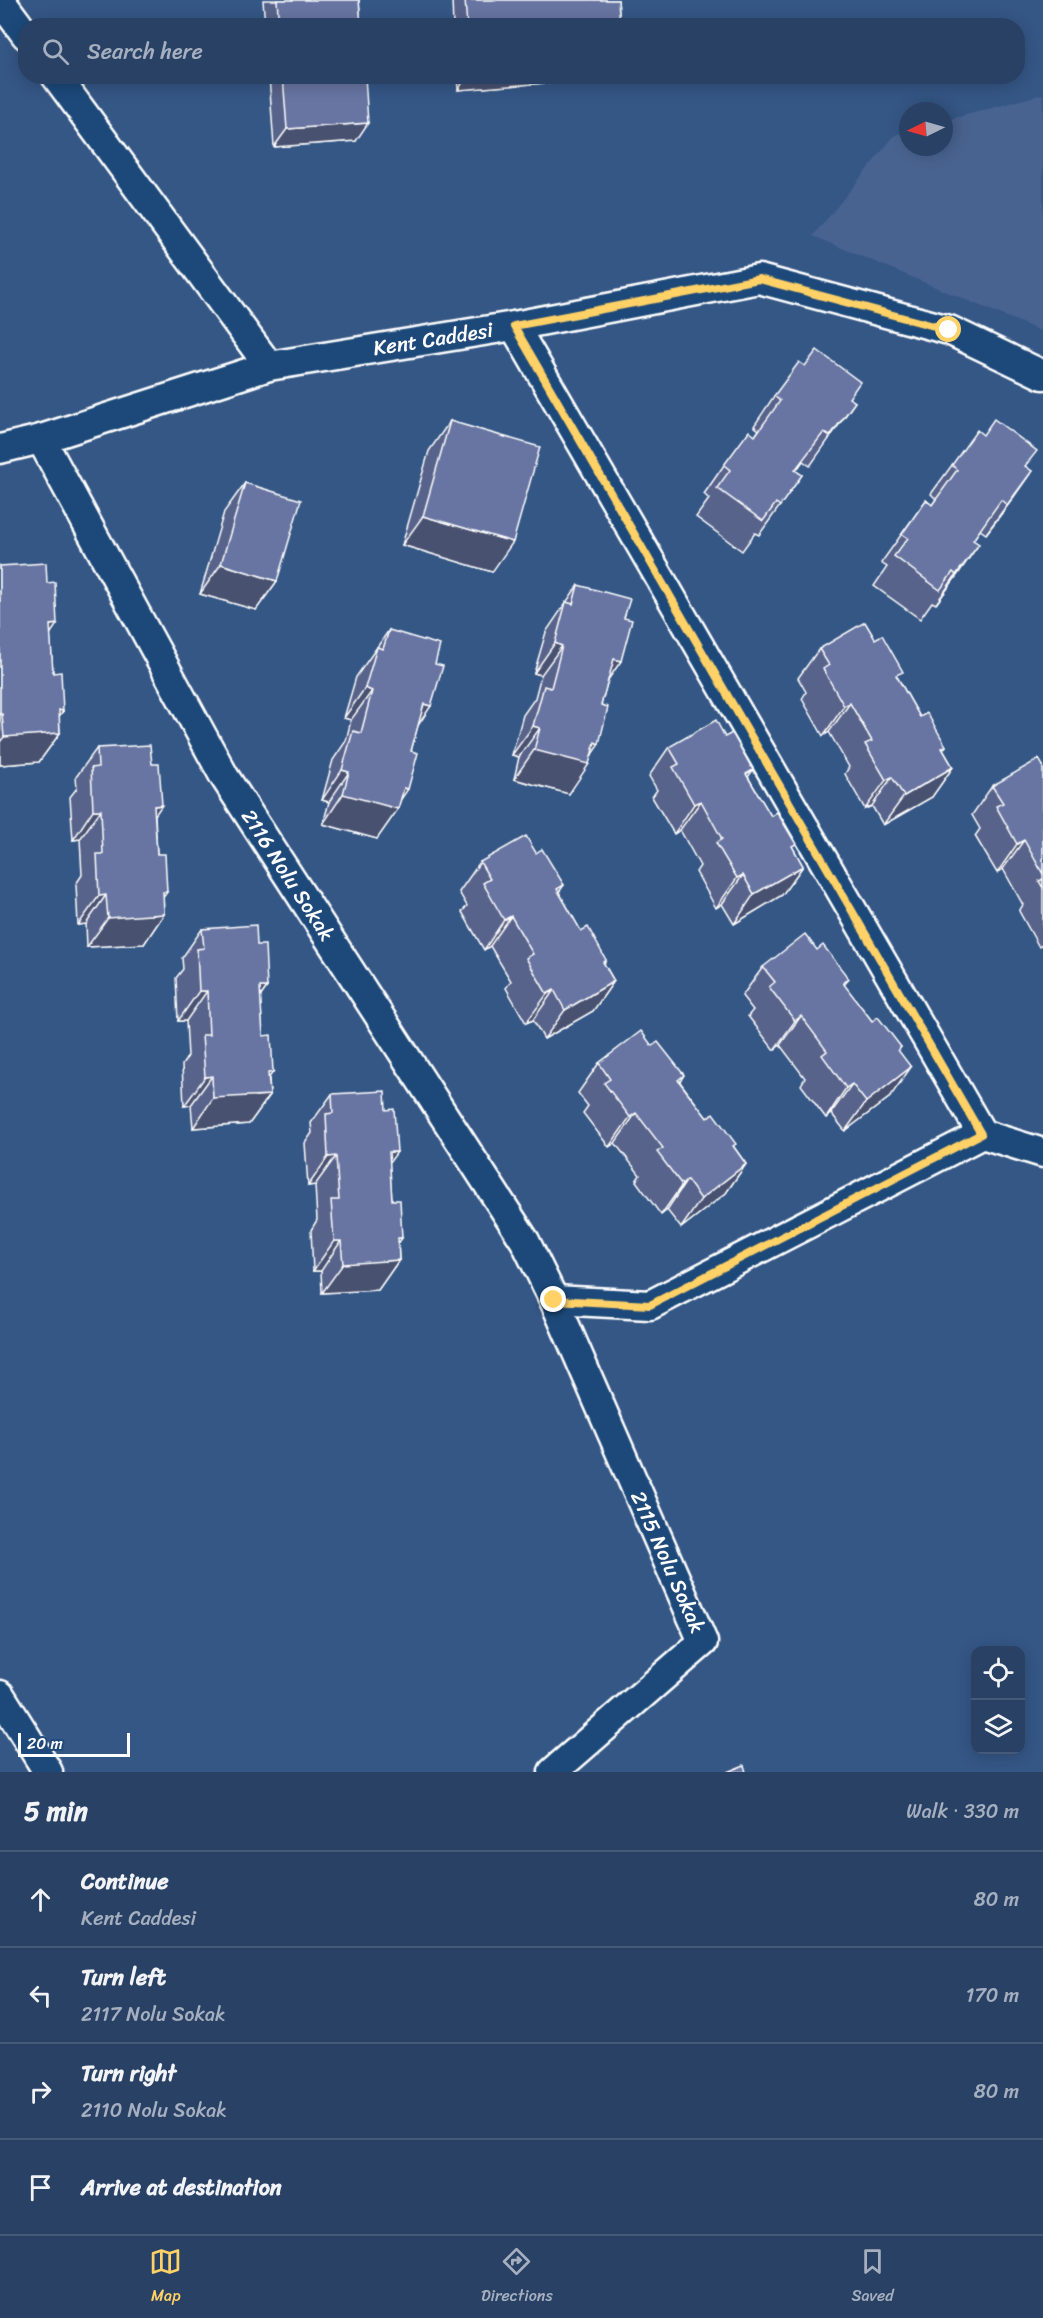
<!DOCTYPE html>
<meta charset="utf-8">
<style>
body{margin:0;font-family:Sriracha,sans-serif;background:#344c6d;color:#f1f3f6}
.controls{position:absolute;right:18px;bottom:18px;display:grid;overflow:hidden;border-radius:12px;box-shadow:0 3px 15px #0003}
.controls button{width:54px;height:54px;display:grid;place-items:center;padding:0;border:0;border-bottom:2px solid #445a78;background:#284164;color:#f1f3f6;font:30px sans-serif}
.compass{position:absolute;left:899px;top:102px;width:54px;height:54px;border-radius:50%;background:#284164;box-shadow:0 3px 15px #0003;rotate:265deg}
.scale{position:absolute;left:18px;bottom:15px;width:112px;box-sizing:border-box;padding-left:6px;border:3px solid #fff;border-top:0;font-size:16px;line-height:21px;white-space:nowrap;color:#fff;-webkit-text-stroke:4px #1f4a7a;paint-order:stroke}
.stop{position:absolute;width:18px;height:18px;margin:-14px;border:4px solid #ffd166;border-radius:50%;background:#fff}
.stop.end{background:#ffd166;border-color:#fff;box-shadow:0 2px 6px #0008}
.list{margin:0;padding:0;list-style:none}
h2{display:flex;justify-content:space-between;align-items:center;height:78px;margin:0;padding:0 24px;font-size:26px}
h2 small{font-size:20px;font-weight:400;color:#a5afbf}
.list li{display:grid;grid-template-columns:39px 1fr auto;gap:18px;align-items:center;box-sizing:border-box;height:96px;padding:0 24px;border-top:2px solid #445a78}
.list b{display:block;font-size:22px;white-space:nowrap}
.list p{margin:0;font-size:20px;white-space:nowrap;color:#a5afbf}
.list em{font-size:20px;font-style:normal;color:#a5afbf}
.icon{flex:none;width:33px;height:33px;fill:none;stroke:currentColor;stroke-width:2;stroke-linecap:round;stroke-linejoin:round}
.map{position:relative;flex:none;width:1043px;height:1772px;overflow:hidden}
.search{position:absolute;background:#284164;box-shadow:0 3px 15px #0003;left:18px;right:18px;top:18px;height:66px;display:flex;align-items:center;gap:15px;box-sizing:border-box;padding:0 21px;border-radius:24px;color:#a5afbf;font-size:22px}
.sheet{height:462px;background:#284164}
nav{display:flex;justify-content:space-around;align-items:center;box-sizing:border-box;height:84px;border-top:2px solid #445a78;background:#284164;font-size:16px;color:#a5afbf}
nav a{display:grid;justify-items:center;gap:3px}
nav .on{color:#ffd166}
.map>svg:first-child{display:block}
</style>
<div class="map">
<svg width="1043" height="1772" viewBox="0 0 1043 1772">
<rect width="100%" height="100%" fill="#355786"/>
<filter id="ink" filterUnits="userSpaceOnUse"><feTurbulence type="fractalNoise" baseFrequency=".0167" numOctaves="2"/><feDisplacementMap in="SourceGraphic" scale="12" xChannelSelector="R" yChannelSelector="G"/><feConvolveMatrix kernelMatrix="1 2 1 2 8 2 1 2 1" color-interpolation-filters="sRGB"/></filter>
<g filter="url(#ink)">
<!-- built -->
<polygon fill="#486390" points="1043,94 1043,332 813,236 895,135 908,131 908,147 944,147 944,121"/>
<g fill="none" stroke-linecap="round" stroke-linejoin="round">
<!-- street casing -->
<g stroke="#fff" stroke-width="33">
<g id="street">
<polyline points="0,0 26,35"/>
<polyline points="56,76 269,366 514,326 759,279 949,330 1043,375"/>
<polyline points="514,326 982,1134"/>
<polyline points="41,439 224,776 525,1241 554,1300 703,1642 553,1772"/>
<polyline points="0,449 41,439 269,366"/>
<polyline points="554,1300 650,1305 982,1134 1043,1153"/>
<polyline points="0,1695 48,1772"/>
</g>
</g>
<!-- street -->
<use href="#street" stroke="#1f4a7a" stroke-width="28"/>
</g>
<!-- wall -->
<g fill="#59648b" stroke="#fff" stroke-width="1.5">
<polygon points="263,0 359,0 361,26 265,26"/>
<polygon points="452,0 618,0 620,26 453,26"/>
<polygon points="269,76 365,76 356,141 274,147"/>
<polygon points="457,76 611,76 610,78 458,90"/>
<polygon points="774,396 849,398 855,402 810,466 803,461 796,471 802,475 759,535 755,533 742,551 696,517 709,499 704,494 724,465 755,436 759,430 754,426"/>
<polygon points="450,421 492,572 402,545 429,451"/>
<polygon points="952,465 1026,467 1011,501 986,534 980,530 973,540 958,574 936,604 932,602 920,619 874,586 887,567 881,563 926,500 932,505 936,499 931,494"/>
<polygon points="245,483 277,581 256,610 200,594 224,512"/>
<polygon points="0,566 50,634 53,673 63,711 59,716 60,733 39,762 0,765"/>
<polygon points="578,585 624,618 621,661 608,679 601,705 592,755 569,794 514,779 519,757 512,755 523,715 535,698 541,675 534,673 546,632"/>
<polygon points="389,630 418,725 411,751 398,809 377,839 323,824 329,802 322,800 333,760 346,741 351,720 344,718 356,677"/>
<polygon points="819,649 898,678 920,717 946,746 943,750 953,767 932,797 883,825 872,806 865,809 845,774 849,767 829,732 823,736 802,699 806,692 798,678"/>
<polygon points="725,737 753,770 748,777 771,816 793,848 803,866 782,895 734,924 722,904 716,908 696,872 700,866 680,830 674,834 652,797 657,790 649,776 669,747"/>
<polygon points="97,748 155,815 157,854 163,897 164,914 144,944 87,947 86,924 78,925 76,884 82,875 80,839 73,840 70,797 77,788 76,777"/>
<polygon points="1043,766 1043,944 1039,947 1019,911 1023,905 1003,869 997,873 975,836 980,829 972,815 992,786"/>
<polygon points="536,853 564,885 559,892 581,931 606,960 604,964 614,981 593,1011 544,1039 533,1020 526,1023 506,988 511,981 490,946 484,950 462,912 467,906 459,892 480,862"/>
<polygon points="202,929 257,945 267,987 260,997 263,1036 269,1078 270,1095 249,1124 193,1128 191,1105 184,1106 182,1065 188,1056 186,1021 178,1021 176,978 183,969 182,958"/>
<polygon points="817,950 849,979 844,985 872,1021 901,1047 898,1051 890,1097 845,1131 831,1113 826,1118 801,1085 805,1078 780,1045 774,1050 748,1016 753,1010 742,996 763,967"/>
<polygon points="652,1046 684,1075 680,1082 707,1118 734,1147 746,1164 726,1193 681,1228 667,1210 661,1215 636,1181 640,1175 615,1143 609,1147 583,1113 588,1106 578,1093 599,1063"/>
<polygon points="332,1094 389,1162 392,1200 402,1238 398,1243 399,1260 378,1290 322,1293 321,1271 313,1271 311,1230 317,1220 315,1185 308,1186 305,1143 312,1133 311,1123"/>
</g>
<!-- shaded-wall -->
<g fill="#485171" stroke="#fff" stroke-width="1.5">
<polygon points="467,76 611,76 610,78 458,90"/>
<polygon points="368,123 356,141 274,147 287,129"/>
<polygon points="1032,471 1011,501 986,534 1007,505"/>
<polygon points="423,516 513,542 492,572 402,545"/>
<polygon points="979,544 958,574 936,604 956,575"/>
<polygon points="221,564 277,581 256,610 200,594"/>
<polygon points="57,624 37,654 50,625"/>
<polygon points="555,643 562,646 541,675 534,673"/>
<polygon points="614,659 621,661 601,690"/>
<polygon points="365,688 372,691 351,720 344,718"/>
<polygon points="850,703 829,732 823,736 844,706"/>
<polygon points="424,704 431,706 411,736"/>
<polygon points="59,710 63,711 47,733 60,733 39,762 0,765 0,742 4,737"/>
<polygon points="533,726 540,728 519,757 512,755"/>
<polygon points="595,742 599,744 586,763 589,764 569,794 514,779 534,750"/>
<polygon points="953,767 932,797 883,825 904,796"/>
<polygon points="342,770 349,772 329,802 322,800"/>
<polygon points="892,777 872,806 865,809 886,780"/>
<polygon points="404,788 408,789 395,808 398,809 377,839 323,824 343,794"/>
<polygon points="701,801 680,830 674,834 694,804"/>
<polygon points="162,805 141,835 154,806"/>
<polygon points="93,810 101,810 80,839 73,840"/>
<polygon points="1024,840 1003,869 997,873 1017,844"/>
<polygon points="803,866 782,895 734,924 754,894"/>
<polygon points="743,875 722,904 716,908 737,878"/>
<polygon points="163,892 167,892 151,915 164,914 144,944 87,947 108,918"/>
<polygon points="106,895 86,924 78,925 99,896"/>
<polygon points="511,916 490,946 484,950 504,920"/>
<polygon points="614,981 593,1011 544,1039 565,1010"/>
<polygon points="260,987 267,987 247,1016"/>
<polygon points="554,990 533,1020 526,1023 547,994"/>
<polygon points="199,991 207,991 186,1021 178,1021"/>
<polygon points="801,1016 780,1045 774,1050 795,1021"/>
<polygon points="911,1067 890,1097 845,1131 866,1102"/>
<polygon points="273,1072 256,1096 270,1095 249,1124 193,1128 213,1098 268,1073"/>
<polygon points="212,1076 191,1105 184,1106 205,1077"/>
<polygon points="852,1084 831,1113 826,1118 846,1088"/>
<polygon points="636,1113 615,1143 609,1147 630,1117"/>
<polygon points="389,1152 397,1152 376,1181"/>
<polygon points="336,1156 315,1185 308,1186 328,1157"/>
<polygon points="746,1164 726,1193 681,1228 701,1199"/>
<polygon points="687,1180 667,1210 661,1215 682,1185"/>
<polygon points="398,1238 402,1238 386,1261 399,1260 378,1290 322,1293 343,1264"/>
<polygon points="334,1241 341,1241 321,1271 313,1271"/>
</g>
<!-- building -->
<g fill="#6774a2" stroke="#fff" stroke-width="1.5">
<polygon points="277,0 359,0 361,26 279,26"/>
<polygon points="465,0 618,0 620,26 467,26"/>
<polygon points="283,76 365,76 368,123 287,129"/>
<polygon points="817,350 860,382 849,398 855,402 830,436 824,432 795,470 802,475 780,506 776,503 763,521 717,488 730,470 724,465 749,431 755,436 780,401 774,396 799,362 805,366"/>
<polygon points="994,419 1037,451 1025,466 1032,471 1007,505 1001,500 973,540 979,544 956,575 953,572 940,590 894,556 908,538 902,534 926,500 932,505 957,470 952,465 977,430 983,435"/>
<polygon points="450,421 540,447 513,542 423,516"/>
<polygon points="245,483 301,500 277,581 221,564"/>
<polygon points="46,563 47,583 55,582 57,624 50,625 53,673 61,672 63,711 59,710 60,733 4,737 2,714 0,714 0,566"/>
<polygon points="578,585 630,599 624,618 632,620 621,661 614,659 601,705 608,707 599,744 595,742 589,764 534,750 540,728 533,726 544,686 551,688 562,646 555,643 566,602 573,604"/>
<polygon points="865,622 875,639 882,635 903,672 896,675 920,717 927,713 946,746 942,748 953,767 904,796 892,777 886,780 865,744 872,741 850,703 844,706 823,669 829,665 819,649"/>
<polygon points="389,630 440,645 435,664 443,666 431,706 424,704 411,751 418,753 408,789 404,788 398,809 343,794 349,772 342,770 353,731 361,733 372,691 365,688 377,647 383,649"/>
<polygon points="716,720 725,737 732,733 753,770 746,774 771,816 777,812 796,844 792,846 803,866 754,894 743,875 737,878 716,843 722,839 701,801 694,804 673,767 679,764 669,747"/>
<polygon points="150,745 152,764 159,764 162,805 154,806 157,854 165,854 167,892 163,892 164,914 108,918 106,895 99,896 97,854 103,854 101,810 93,810 91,768 98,767 97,748"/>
<polygon points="1039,759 1043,766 1043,874 1024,840 1017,844 996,806 1003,803 992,786"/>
<polygon points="526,836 536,853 542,849 564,885 557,889 581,931 588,927 606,960 603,962 614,981 565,1010 554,990 547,994 526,958 533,954 511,916 504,920 483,883 490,879 480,862"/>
<polygon points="1043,879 1043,888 1039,881"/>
<polygon points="256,925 257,945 265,945 267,987 260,987 263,1036 271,1035 273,1072 268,1073 270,1095 213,1098 212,1076 205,1077 202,1035 209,1035 207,991 199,991 197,949 204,948 202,929"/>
<polygon points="805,934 817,950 823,945 849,979 843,983 872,1021 878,1017 901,1047 898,1050 911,1067 866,1102 852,1084 846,1088 822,1055 827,1051 801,1016 795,1021 769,987 775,982 763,967"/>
<polygon points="641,1031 652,1046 658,1042 684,1075 678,1080 707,1118 713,1113 736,1144 733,1146 746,1164 701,1199 687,1180 682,1185 657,1152 663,1148 636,1113 630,1117 604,1083 610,1079 599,1063"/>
<polygon points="385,1091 386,1110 394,1109 397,1152 389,1152 392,1200 400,1200 402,1238 398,1238 399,1260 343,1264 341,1241 334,1241 331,1200 339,1200 336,1156 328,1157 326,1114 333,1113 332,1094"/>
<polygon points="744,1765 746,1772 727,1772"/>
</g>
</g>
<g fill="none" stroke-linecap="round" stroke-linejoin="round" filter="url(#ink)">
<!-- route -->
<polyline stroke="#ffd166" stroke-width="8" points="554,1300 650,1305 981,1134 514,326 759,279 949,330"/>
</g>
<g text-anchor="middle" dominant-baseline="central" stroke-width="4.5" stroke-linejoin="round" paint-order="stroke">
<!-- street labels -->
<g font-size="21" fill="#fff" stroke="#1f4a7a">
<text transform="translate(433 339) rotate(-9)">Kent Caddesi</text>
<text transform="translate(288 875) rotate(57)">2116 Nolu Sokak</text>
<text transform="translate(668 1562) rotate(66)">2115 Nolu Sokak</text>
</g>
</g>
</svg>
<div class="controls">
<button><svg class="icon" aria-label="locate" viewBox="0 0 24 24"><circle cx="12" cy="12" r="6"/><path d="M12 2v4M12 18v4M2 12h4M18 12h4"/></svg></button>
<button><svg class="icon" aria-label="layers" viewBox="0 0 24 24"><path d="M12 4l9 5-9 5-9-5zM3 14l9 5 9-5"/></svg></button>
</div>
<svg class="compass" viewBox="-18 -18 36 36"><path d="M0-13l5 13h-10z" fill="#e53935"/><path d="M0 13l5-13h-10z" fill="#a5afbf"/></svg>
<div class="scale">20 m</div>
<div class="stop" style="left:949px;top:330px"></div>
<div class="stop end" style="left:554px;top:1300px"></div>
<div class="search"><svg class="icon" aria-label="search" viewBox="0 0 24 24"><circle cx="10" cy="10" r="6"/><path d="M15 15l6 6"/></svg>Search here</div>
</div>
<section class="sheet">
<h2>5 min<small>Walk · 330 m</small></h2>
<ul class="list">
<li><svg class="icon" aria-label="ahead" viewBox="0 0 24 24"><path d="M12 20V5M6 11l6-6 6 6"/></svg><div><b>Continue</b><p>Kent Caddesi</p></div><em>80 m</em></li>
<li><svg class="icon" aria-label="left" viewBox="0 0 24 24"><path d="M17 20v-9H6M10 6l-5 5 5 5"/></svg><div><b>Turn left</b><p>2117 Nolu Sokak</p></div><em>170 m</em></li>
<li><svg class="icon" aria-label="right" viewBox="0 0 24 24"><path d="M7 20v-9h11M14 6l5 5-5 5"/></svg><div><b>Turn right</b><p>2110 Nolu Sokak</p></div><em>80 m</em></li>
<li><svg class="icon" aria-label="arrive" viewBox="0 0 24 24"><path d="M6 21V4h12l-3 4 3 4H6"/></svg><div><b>Arrive at destination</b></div></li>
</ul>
</section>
<nav>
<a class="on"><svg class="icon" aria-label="map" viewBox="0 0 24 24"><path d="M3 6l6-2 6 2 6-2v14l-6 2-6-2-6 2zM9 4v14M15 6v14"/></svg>Map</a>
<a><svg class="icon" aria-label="directions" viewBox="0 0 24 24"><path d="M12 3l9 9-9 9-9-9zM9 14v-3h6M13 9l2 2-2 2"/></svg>Directions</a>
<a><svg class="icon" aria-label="saved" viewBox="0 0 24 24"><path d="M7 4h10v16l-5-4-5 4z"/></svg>Saved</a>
</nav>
